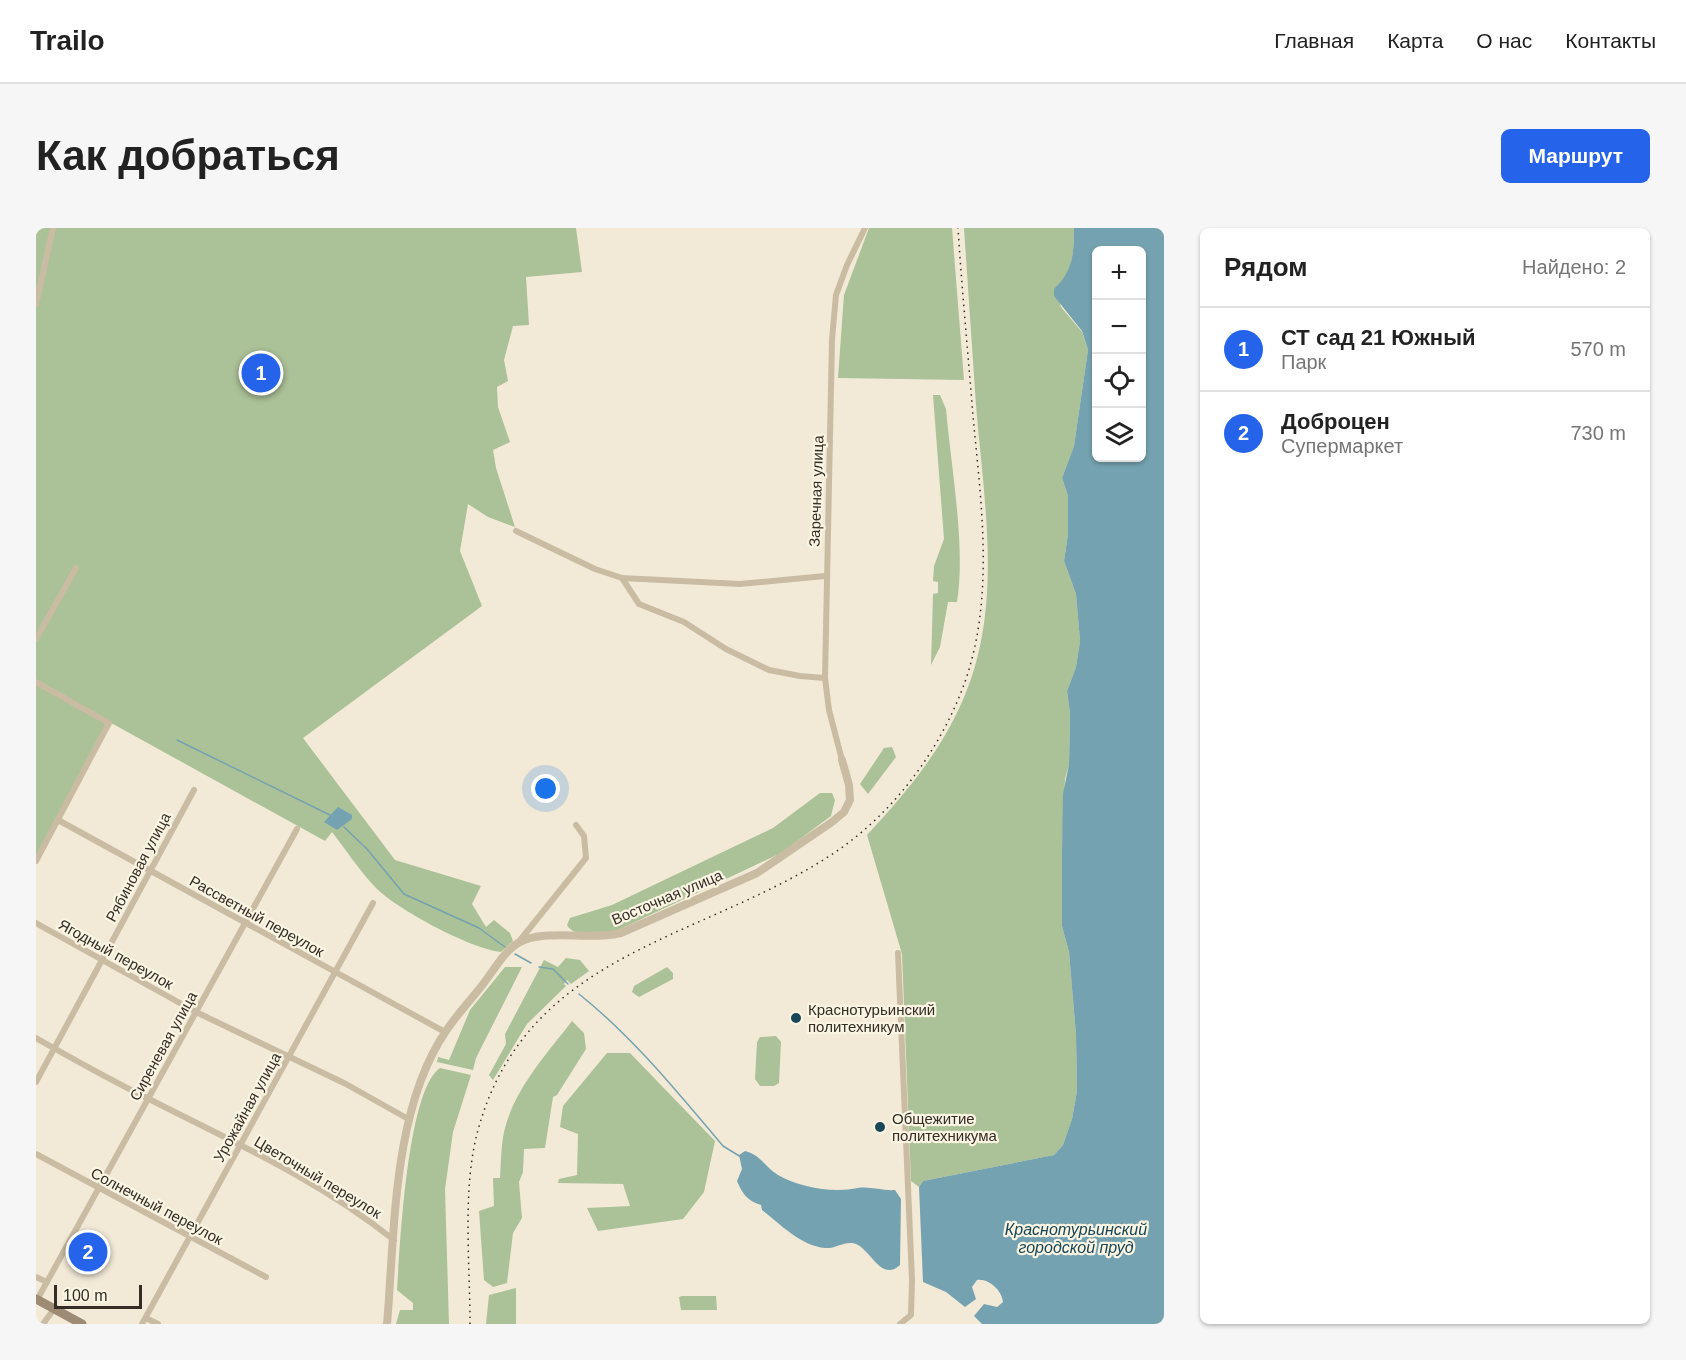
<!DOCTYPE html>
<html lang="ru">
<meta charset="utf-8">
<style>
body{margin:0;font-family:Helvetica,sans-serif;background:#f6f6f6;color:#222}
.controls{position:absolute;right:18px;top:18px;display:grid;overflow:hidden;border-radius:9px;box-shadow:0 2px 4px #0004}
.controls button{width:54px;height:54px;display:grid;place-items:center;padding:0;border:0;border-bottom:2px solid #e0e0e0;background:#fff;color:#222;font:30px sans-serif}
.scale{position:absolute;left:18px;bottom:15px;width:88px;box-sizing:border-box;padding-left:6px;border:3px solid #352d25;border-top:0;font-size:16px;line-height:21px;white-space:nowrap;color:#352d25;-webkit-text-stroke:4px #faf4e3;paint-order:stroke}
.you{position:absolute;left:510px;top:561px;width:21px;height:21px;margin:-15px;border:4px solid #fff;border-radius:50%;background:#1a73e8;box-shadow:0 0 0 9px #1a73e833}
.badge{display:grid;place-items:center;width:39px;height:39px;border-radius:50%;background:#2563eb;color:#fff;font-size:20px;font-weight:700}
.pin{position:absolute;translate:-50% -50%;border:3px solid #fff;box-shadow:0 2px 6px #0006}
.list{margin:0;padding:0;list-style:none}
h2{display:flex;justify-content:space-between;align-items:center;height:78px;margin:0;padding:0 24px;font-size:26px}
h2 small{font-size:20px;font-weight:400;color:#767676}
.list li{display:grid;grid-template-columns:39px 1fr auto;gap:18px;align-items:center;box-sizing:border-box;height:84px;padding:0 24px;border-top:2px solid #e0e0e0}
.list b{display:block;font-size:22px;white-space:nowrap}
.list p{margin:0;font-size:20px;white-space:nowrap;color:#767676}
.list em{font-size:20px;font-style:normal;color:#767676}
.icon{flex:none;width:33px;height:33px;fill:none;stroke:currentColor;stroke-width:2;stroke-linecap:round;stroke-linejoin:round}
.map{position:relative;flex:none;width:1128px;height:1096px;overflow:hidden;border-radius:9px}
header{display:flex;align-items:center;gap:36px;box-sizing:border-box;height:84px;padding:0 30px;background:#fff;border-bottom:2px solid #e0e0e0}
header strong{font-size:28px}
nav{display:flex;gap:33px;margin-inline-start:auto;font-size:21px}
.intro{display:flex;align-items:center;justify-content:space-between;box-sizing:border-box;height:144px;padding:0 36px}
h1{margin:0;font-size:42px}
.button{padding:15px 27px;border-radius:9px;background:#2563eb;color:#fff;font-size:21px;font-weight:700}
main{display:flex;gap:36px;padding:0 36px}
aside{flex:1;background:#fff;border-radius:9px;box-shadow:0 2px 4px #0004}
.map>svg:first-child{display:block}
</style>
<header>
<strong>Trailo</strong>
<nav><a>Главная</a><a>Карта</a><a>О нас</a><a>Контакты</a></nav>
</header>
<div class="intro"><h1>Как добраться</h1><a class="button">Маршрут</a></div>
<main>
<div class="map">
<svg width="1128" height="1096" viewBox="0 0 1128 1096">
<rect width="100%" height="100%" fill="#f2ead7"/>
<!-- green -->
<g fill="#abc197">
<path d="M0 0H540L546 44 490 49 493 97 477 98 468 132 472 153 461 159 462 179 474 214 457 222 460 240 479 299 452 289 432 276 424 323 446 378 267 510 359 632 445 658 436 676 450 699 458 692 474 705 477 713 465 724C435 721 360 681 339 659 323 642 310 622 296 604L289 613 77 496 69 498 0 628Z"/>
<polygon points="833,0 916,0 928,152 802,150 808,67"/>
<path d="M928 0H1038C1038 25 1037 43 1019 61L1025 79 1046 104 1052 122 1038 218 1026 250 1032 268V306L1028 333 1040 366 1044 413 1040 439 1031 463 1034 485 1033 536 1029 551 1026 623V698L1033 724 1040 807 1041 863 1036 891 1027 917 1018 927 887 953 883 959 875 953 866 726 831 607C869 566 903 526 926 474 968 381 948 275 940 177 936 118 932 59 928 0Z"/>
<path d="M897 167H904L910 181C915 238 930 320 921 374H912L904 419 895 437 897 366 902 365V354L897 353 898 338 908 311Z"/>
<polygon points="856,519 860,529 832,566 824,556 848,520"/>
<path d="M784 565H796L799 572 795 588 745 625 578 704C564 705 539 711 531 697L534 690 576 677 737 600Z"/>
<polygon points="530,730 544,732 553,743 535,756 531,752 528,756 530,758 491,796 457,852 453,847 470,816 469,806 508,732 522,739"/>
<polygon points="469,739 486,739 440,830 437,842 401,834 402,829 413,832 434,782"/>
<polygon points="631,739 637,745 637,751 603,769 596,764 598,758"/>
<path d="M536 793 548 805 550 821 521 867 517 869 509 920 488 921 487 944 483 954 486 990 477 1005 471 1055 457 1059 448 1052 443 983 458 978 457 950H464C465 935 465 918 468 904 478 861 510 827 536 793Z"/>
<polygon points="740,808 745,814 743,855 738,858 724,858 719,851 721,814 724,809"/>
<polygon points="571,825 594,825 679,913 668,964 647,991 562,1003 551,980 594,978 587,956 522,955 523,951 541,947 542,906 524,899 527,878"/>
<path d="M404 840 435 847 417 904 409 961 413 1096H360L364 1082H377V1075L361 1062C364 1019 371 862 404 840Z"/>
<polygon points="480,1060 480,1096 450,1096 453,1067"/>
<polygon points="646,1068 680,1068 681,1082 645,1082 643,1069"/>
</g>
<!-- water -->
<g fill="#75a2b0" fill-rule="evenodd">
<path d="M1038 0H1128V1096H946L938 1088 948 1076 961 1079 967 1074C966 1062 952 1050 941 1052L936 1059 940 1071 929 1079 910 1064 887 1054 883 959 887 953 1018 927 1027 917 1036 891 1041 863 1040 807 1033 724 1026 698V623L1027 566 1033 536 1034 485 1031 463 1040 439 1044 413 1040 366 1028 333 1032 306V268L1026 250 1038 218 1052 122 1046 103 1018 68V61C1037 43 1038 25 1038 0ZM1106 22V230H1060V22Z"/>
<polygon points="302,579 316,587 316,591 301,602 288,594"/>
<path d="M709 923C725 927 729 939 742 947 765 960 797 965 822 960 833 958 847 963 859 962L865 971 864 1037C844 1056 833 1016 816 1015 807 1014 798 1021 789 1020 765 1018 744 996 726 982L725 977C711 973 706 965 701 953L706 941 703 927Z"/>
</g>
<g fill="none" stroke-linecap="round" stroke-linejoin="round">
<!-- stream -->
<g stroke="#75a2b0" stroke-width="1.5">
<polyline points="141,512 296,588"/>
<polyline points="308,599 331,621 368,666 443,700 469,719"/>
<polyline points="479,726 495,735"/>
<polyline points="503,739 517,741 532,756"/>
<path d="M543 766C598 810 642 865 687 918L705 929"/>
</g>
<!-- minor -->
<g stroke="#cabca3" stroke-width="6">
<polyline points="0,76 17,0"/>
<polyline points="480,303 559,341 586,350 704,356 789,348"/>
<polyline points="586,350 603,376 648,394 690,421 733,442 764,448 789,450"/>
<polyline points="0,411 40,340"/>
<polyline points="0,454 73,495 0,633"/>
<polyline points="806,532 793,482 789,450 796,111 800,67 811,37 829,0"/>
<polyline points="22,592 409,804"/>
<polyline points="0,695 160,784 310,856 374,892"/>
<polyline points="481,716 550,630 548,608 540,597"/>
<polyline points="862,725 876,1052 875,1087 864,1096"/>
<path d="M0 810C37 831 75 852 113 871 197 914 283 952 358 1012"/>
<polyline points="0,854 158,562"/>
<polyline points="0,926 230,1049"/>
<polyline points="0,1049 11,1054"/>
<polyline points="1,1072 261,601"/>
<polyline points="110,1090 122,1096"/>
<polyline points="7,1096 18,1081"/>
<polyline points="106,1096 337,675"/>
</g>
<!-- tertiary -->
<path stroke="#cabca3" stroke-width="8" d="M351 1096C359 1004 356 882 410 803 420 788 432 775 444 760 455 747 467 724 482 715 508 700 553 713 585 705L721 645 796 594 808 584 814 572 813 557 806 532"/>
<!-- secondary -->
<polyline stroke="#9e8b74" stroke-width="9" points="0,1071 46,1096"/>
<!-- rail -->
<path stroke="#352d25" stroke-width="1.5" stroke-dasharray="1.5 4.5" stroke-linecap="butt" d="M434 1096C434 1035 426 960 442 902 491 724 663 713 795 627 858 586 907 519 931 448 958 364 945 274 937 188 932 125 926 63 922 0"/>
</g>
<!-- markers -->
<g fill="#194757" stroke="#faf4e3" stroke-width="2">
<circle cx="760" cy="790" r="6"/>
<circle cx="844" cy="899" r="6"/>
</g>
<g text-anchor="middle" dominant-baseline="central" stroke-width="4.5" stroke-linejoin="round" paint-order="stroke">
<!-- street labels -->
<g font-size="15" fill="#352d25" stroke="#faf4e3">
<text transform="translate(780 263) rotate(-88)">Заречная улица</text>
<text transform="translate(102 639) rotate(-62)">Рябиновая улица</text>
<text transform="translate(631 669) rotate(-23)">Восточная улица</text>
<text transform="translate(221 688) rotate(29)">Рассветный переулок</text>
<text transform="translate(80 726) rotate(29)">Ягодный переулок</text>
<text transform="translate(127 818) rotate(-61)">Сиреневая улица</text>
<text transform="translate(211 879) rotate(-61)">Урожайная улица</text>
<text transform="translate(282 949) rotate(31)">Цветочный переулок</text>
<text transform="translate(121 978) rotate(28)">Солнечный переулок</text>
</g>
<!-- poi labels -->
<g font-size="15" fill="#352d25" stroke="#faf4e3" text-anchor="start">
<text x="772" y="781">Краснотурьинский<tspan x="772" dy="17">политехникум</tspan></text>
<text x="856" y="890">Общежитие<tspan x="856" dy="17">политехникума</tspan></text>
</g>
<!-- water labels -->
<g font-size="16" font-style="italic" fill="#194757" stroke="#faf4e3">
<text x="1040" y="1001">Краснотурьинский<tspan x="1040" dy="18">городской пруд</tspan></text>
</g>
</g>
</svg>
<div class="controls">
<button>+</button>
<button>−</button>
<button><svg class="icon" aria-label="locate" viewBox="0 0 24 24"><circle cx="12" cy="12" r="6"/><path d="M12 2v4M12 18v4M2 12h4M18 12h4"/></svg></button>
<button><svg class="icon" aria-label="layers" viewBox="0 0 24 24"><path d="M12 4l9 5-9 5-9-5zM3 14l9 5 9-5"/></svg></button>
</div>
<div class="scale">100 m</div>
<div class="you"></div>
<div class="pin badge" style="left:225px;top:145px">1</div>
<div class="pin badge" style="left:52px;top:1024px">2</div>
</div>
<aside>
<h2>Рядом<small>Найдено: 2</small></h2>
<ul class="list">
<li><span class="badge">1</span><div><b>СТ сад 21 Южный</b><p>Парк</p></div><em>570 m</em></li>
<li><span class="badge">2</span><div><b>Доброцен</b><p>Супермаркет</p></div><em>730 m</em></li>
</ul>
</aside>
</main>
